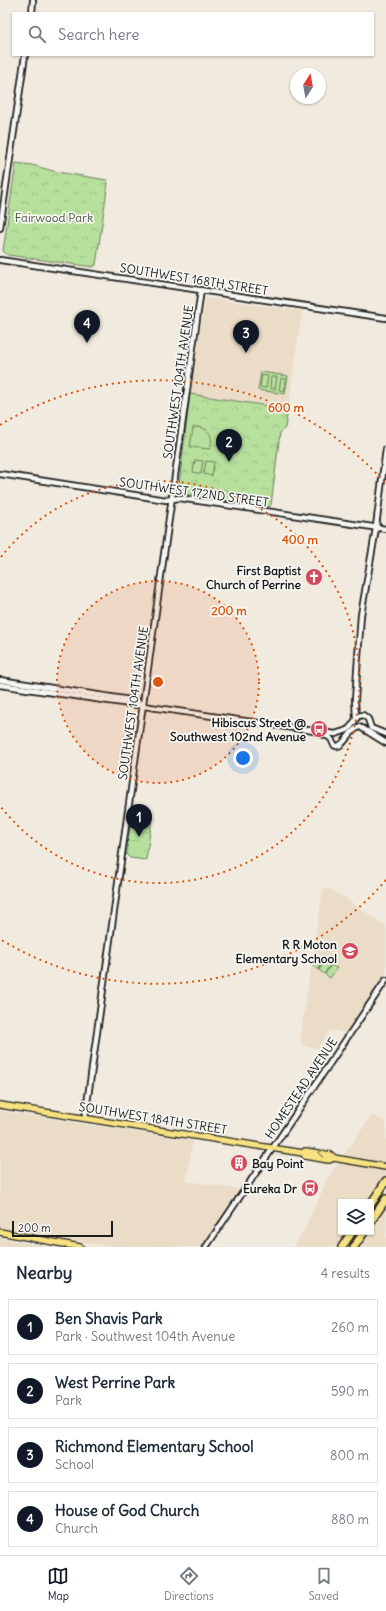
<!DOCTYPE html>
<meta charset="utf-8">
<style>
body{margin:0;font-family:Delius,sans-serif;background:#f6f6f7;color:#1f2937}
.controls{position:absolute;right:12px;bottom:12px;display:grid;overflow:hidden;border-radius:0px;box-shadow:0 1px 3px #0004}
.controls button{width:36px;height:36px;display:grid;place-items:center;padding:0;border:0;border-bottom:1px solid #e0e1e3;background:#fff;color:#1f2937;font:20px sans-serif}
.compass{position:absolute;left:290px;top:68px;width:36px;height:36px;border-radius:50%;background:#fff;box-shadow:0 1px 3px #0004;rotate:11deg}
.scale{position:absolute;left:12px;bottom:10px;width:101px;box-sizing:border-box;padding-left:4px;border:2px solid #1c1c1c;border-top:0;font-size:11px;line-height:14px;white-space:nowrap;color:#1c1c1c;-webkit-text-stroke:3px #f6f6f2;paint-order:stroke}
.you{position:absolute;left:243px;top:758px;width:14px;height:14px;margin:-10px;border:3px solid #fff;border-radius:50%;background:#1a73e8;box-shadow:0 0 0 6px #1a73e833}
.badge{display:grid;place-items:center;width:26px;height:26px;border-radius:50%;background:#111827;color:#fff;font-size:13px;font-weight:700}
.pin{position:absolute;translate:-50% -33px;filter:drop-shadow(0 1px 2px #0008)}
.pin::after{content:'';position:absolute;top:21px;width:14px;height:12px;background:inherit;clip-path:polygon(0 0,100% 0,50% 100%)}
.list{margin:0;padding:0;list-style:none}
h2{display:flex;justify-content:space-between;align-items:center;height:52px;margin:0;padding:0 16px;font-size:17px}
h2 small{font-size:13px;font-weight:400;color:#747a83}
.list li{display:grid;grid-template-columns:26px 1fr auto;gap:12px;align-items:center;box-sizing:border-box;height:56px;margin:0 8px 8px;padding:0 8px;border:1px solid #e0e1e3;border-radius:0px}
.list b{display:block;font-size:15px;white-space:nowrap}
.list p{margin:0;font-size:13px;white-space:nowrap;color:#747a83}
.list em{font-size:13px;font-style:normal;color:#747a83}
.icon{flex:none;width:22px;height:22px;fill:none;stroke:currentColor;stroke-width:2;stroke-linecap:round;stroke-linejoin:round}
.map{position:relative;flex:none;width:386px;height:1247px;overflow:hidden}
.search{position:absolute;background:#fff;box-shadow:0 1px 3px #0004;left:12px;right:12px;top:12px;height:44px;display:flex;align-items:center;gap:10px;box-sizing:border-box;padding:0 14px;border-radius:0px;color:#747a83;font-size:15px}
.sheet{height:308px;background:#fff}
nav{display:flex;justify-content:space-around;align-items:center;box-sizing:border-box;height:56px;border-top:1px solid #e0e1e3;background:#fff;font-size:11px;color:#747a83}
nav a{display:grid;justify-items:center;gap:2px}
nav .on{color:#111827}
.map>svg:first-child{display:block}
</style>
<div class="map">
<svg width="386" height="1247" viewBox="0 0 386 1247">
<defs>
<pattern id="forest-crowns" width="20" height="18" patternUnits="userSpaceOnUse"><rect width="20" height="18" fill="#b7e09c"/><path d="M2 6a3 3 0 1 1 6 0M12 15a3 3 0 1 1 6 0" fill="none" stroke="#9dc086"/></pattern>
</defs>
<rect width="100%" height="100%" fill="#f1eade"/>
<filter id="ink" filterUnits="userSpaceOnUse"><feTurbulence type="fractalNoise" baseFrequency=".025" numOctaves="2"/><feDisplacementMap in="SourceGraphic" scale="8" xChannelSelector="R" yChannelSelector="G"/><feConvolveMatrix kernelMatrix="1 2 1 2 8 2 1 2 1" color-interpolation-filters="sRGB"/></filter>
<g filter="url(#ink)">
<!-- built -->
<g fill="#eadcc6" fill-rule="evenodd">
<polygon points="207,298 302,311 288,409 190,394 205,302"/>
<polygon points="323,889 331,889 386,926 386,976 345,1033 330,1030 318,1048 303,1046 300,1040"/>
<polygon points="0,1111 193,1141 186,1181 242,1190 202,1247 109,1247 0,1227"/>
<path d="M372 1115 386 1122V1247H293L303 1232 329 1176ZM341 1202H371V1232H341Z"/>
<polygon points="0,1238 22,1242 49,1247 0,1247"/>
</g>
<!-- forest -->
<g fill="url(#forest-crowns)" stroke="#6a7e5c">
<polygon points="16,163 32,165 57,172 107,180 108,183 96,265 93,267 8,255 3,251"/>
<polygon points="261,372 288,376 285,394 258,390"/>
<polygon points="190,394 288,409 285,428 280,433 271,505 269,507 178,493"/>
<polygon points="137,816 152,818 146,860 130,858 126,854 131,819"/>
</g>
<!-- garden -->
<g fill="#b7e09c" stroke="#6a7e5c">
<polygon points="262,375 268,376 266,388 260,387"/>
<polygon points="271,377 277,377 275,389 270,388"/>
<polygon points="281,378 286,379 284,391 279,390"/>
<path d="M197 427C210 428 214 437 210 449L190 447 193 428Z"/>
<polygon points="195,460 203,461 201,474 193,472"/>
<polygon points="206,461 214,462 212,476 204,474"/>
<polygon points="319,957 324,960 318,970 313,966"/>
<polygon points="325,961 331,964 324,974 319,970"/>
<polygon points="331,965 337,968 330,978 325,974"/>
</g>
<g fill="none" stroke-linecap="round" stroke-linejoin="round">
<!-- minor casing -->
<g stroke="#1c1c1c" stroke-width="8">
<g id="minor">
<polyline points="32,13 33,0"/>
<polyline points="0,228 25,55"/>
<polyline points="0,260 386,318"/>
<polyline points="0,474 166,500 179,498 386,529"/>
<polyline points="0,680 137,701 142,705"/>
<path d="M0 685 335 734C351 729 348 731 358 716L363 715 368 719 371 728 386 734"/>
<polyline points="356,718 355,700 361,615 375,534 386,449"/>
<polyline points="362,728 386,743"/>
<path d="M320 733C323 735 329 736 331 739 333 741 332 745 336 746 343 748 350 730 359 727"/>
<polyline points="85,1118 201,290"/>
<polyline points="206,1247 386,980"/>
</g>
</g>
<!-- major casing -->
<g stroke="#1c1c1c" stroke-width="8">
<g id="major">
<polyline points="0,1105 303,1153 305,1151 331,1155 334,1158 329,1160 305,1156 303,1153"/>
<polyline points="334,1158 386,1167"/>
<polyline points="0,1232 80,1247"/>
</g>
</g>
<!-- highway casing -->
<g stroke="#1c1c1c" stroke-width="10">
<g id="highway">
<polyline points="371,1204 386,1181"/>
<polyline points="371,1221 386,1199"/>
<polyline points="342,1247 352,1232"/>
<polyline points="354,1247 364,1232"/>
</g>
</g>
<!-- minor -->
<use href="#minor" stroke="#f6f6f2" stroke-width="4.5"/>
<!-- major -->
<use href="#major" stroke="#f6e281" stroke-width="5.5"/>
<!-- highway -->
<use href="#highway" stroke="#f6e281" stroke-width="7"/>
</g>
<!-- one-way arrows -->
<defs><path id="oneway-chevron" d="M-2-3.5L2.5 0L-2 3.5" fill="none" stroke-width="1.6" stroke-linecap="round" stroke-linejoin="round"/></defs>
<use stroke="#948954" href="#oneway-chevron" transform="translate(321 1153) rotate(-171)"/>
</g>
<!-- distance rings -->
<circle cx="158" cy="682" r="101" fill="#de560d" fill-opacity=".12"/>
<g fill="none" stroke="#de560d" stroke-width="2" stroke-dasharray="2 4">
<circle cx="158" cy="682" r="101"/>
<path d="M1 557A201 201 0 1 1 1 807"/>
<path d="M386 880A302 302 0 0 1 0 939M0 425A302 302 0 0 1 386 484"/>
</g>
<!-- icons -->
<defs>
<g id="church-disc" transform="scale(0.9)"><circle r="9.5" fill="#d1495b" stroke="#f6f6f2"/><path d="M-1.2-6h2.4v3.5h3.3v2.4h-3.3V6h-2.4V-.1h-3.3v-2.4h3.3Z" fill="#fff"/></g>
<g id="bus-disc" transform="scale(0.9)"><circle r="9.5" fill="#d1495b" stroke="#f6f6f2"/><path d="M-5-6H5V4H4V6H2V4H-2V6H-4V4H-5ZM-3.5-4V0h7V-4ZM-3.5 1.2v1.5H-2V1.2ZM2 1.2v1.5H3.5V1.2Z" fill="#fff"/></g>
<g id="school-disc" transform="scale(0.9)"><circle r="9.5" fill="#d1495b" stroke="#f6f6f2"/><path d="M0-5L7-2L0 1L-7-2ZM-4 1L0 2.5L4 1V4Q0 6-4 4Z" fill="#fff"/></g>
<g id="building-disc" transform="scale(0.9)"><circle r="9.5" fill="#d1495b" stroke="#f6f6f2"/><path d="M-4-6H4V6H1V3H-1V6H-4ZM-2.5-4.3h1.7v1.8h-1.7ZM.8-4.3h1.7v1.8H.8ZM-2.5-1h1.7V.8h-1.7ZM.8-1h1.7V.8H.8Z" fill="#fff"/></g>
</defs>
<g fill-rule="evenodd">
<use href="#church-disc" x="314" y="577"/>
<use href="#bus-disc" x="319" y="729"/>
<use href="#school-disc" x="350" y="951"/>
<use href="#building-disc" x="239" y="1163"/>
<use href="#bus-disc" x="310" y="1188"/>
</g>
<g text-anchor="middle" dominant-baseline="central" stroke-width="3.5" stroke-linejoin="round" paint-order="stroke">
<!-- park labels -->
<g font-size="12" fill="#4a5742" stroke="#f6f6f2">
<text x="54" y="217">Fairwood Park</text>
</g>
<!-- street labels -->
<g font-size="12" fill="#1c1c1c" stroke="#f6f6f2">
<text transform="translate(194 279) rotate(9)">SOUTHWEST 168TH STREET</text>
<text transform="translate(178 382) rotate(-82)">SOUTHWEST 104TH AVENUE</text>
<text transform="translate(194 492) rotate(8)">SOUTHWEST 172ND STREET</text>
<text transform="translate(133 703) rotate(-82)">SOUTHWEST 104TH AVENUE</text>
<text transform="translate(301 1088) rotate(-56)">HOMESTEAD AVENUE</text>
<text transform="translate(153 1118) rotate(9)">SOUTHWEST 184TH STREET</text>
</g>
<!-- poi labels -->
<g font-size="12" font-weight="bold" fill="#1c1c1c" stroke="#f6f6f2" text-anchor="end">
<text x="301" y="570">First Baptist<tspan x="301" dy="14">Church of Perrine</tspan></text>
<text x="306" y="722">Hibiscus Street @<tspan x="306" dy="14">Southwest 102nd Avenue</tspan></text>
<text x="337" y="944">R R Moton<tspan x="337" dy="14">Elementary School</tspan></text>
<text x="252" y="1163" text-anchor="start">Bay Point</text>
<text x="297" y="1188">Eureka Dr</text>
</g>
</g>
<circle cx="158" cy="682" r="6" fill="#de560d" stroke="#f6f6f2" stroke-width="2"/>
<g font-size="12" text-anchor="middle" font-weight="bold" fill="#de560d" stroke="#f6f6f2" stroke-width="3.5" stroke-linejoin="round" paint-order="stroke">
<text x="286" y="412">600 m</text>
<text x="300" y="544">400 m</text>
<text x="229" y="615">200 m</text>
</g>
</svg>
<div class="controls">
<button><svg class="icon" aria-label="layers" viewBox="0 0 24 24"><path d="M12 4l9 5-9 5-9-5zM3 14l9 5 9-5"/></svg></button>
</div>
<svg class="compass" viewBox="-18 -18 36 36"><path d="M0-13l5 13h-10z" fill="#e53935"/><path d="M0 13l5-13h-10z" fill="#747a83"/></svg>
<div class="scale">200 m</div>
<div class="you"></div>
<div class="pin badge" style="left:139px;top:837px">1</div>
<div class="pin badge" style="left:229px;top:462px">2</div>
<div class="pin badge" style="left:246px;top:353px">3</div>
<div class="pin badge" style="left:87px;top:343px">4</div>
<div class="search"><svg class="icon" aria-label="search" viewBox="0 0 24 24"><circle cx="10" cy="10" r="6"/><path d="M15 15l6 6"/></svg>Search here</div>
</div>
<section class="sheet">
<h2>Nearby<small>4 results</small></h2>
<ul class="list">
<li><span class="badge">1</span><div><b>Ben Shavis Park</b><p>Park · Southwest 104th Avenue</p></div><em>260 m</em></li>
<li><span class="badge">2</span><div><b>West Perrine Park</b><p>Park</p></div><em>590 m</em></li>
<li><span class="badge">3</span><div><b>Richmond Elementary School</b><p>School</p></div><em>800 m</em></li>
<li><span class="badge">4</span><div><b>House of God Church</b><p>Church</p></div><em>880 m</em></li>
</ul>
</section>
<nav>
<a class="on"><svg class="icon" aria-label="map" viewBox="0 0 24 24"><path d="M3 6l6-2 6 2 6-2v14l-6 2-6-2-6 2zM9 4v14M15 6v14"/></svg>Map</a>
<a><svg class="icon" aria-label="directions" viewBox="0 0 24 24"><path d="M12 3l9 9-9 9-9-9zM9 14v-3h6M13 9l2 2-2 2"/></svg>Directions</a>
<a><svg class="icon" aria-label="saved" viewBox="0 0 24 24"><path d="M7 4h10v16l-5-4-5 4z"/></svg>Saved</a>
</nav>
